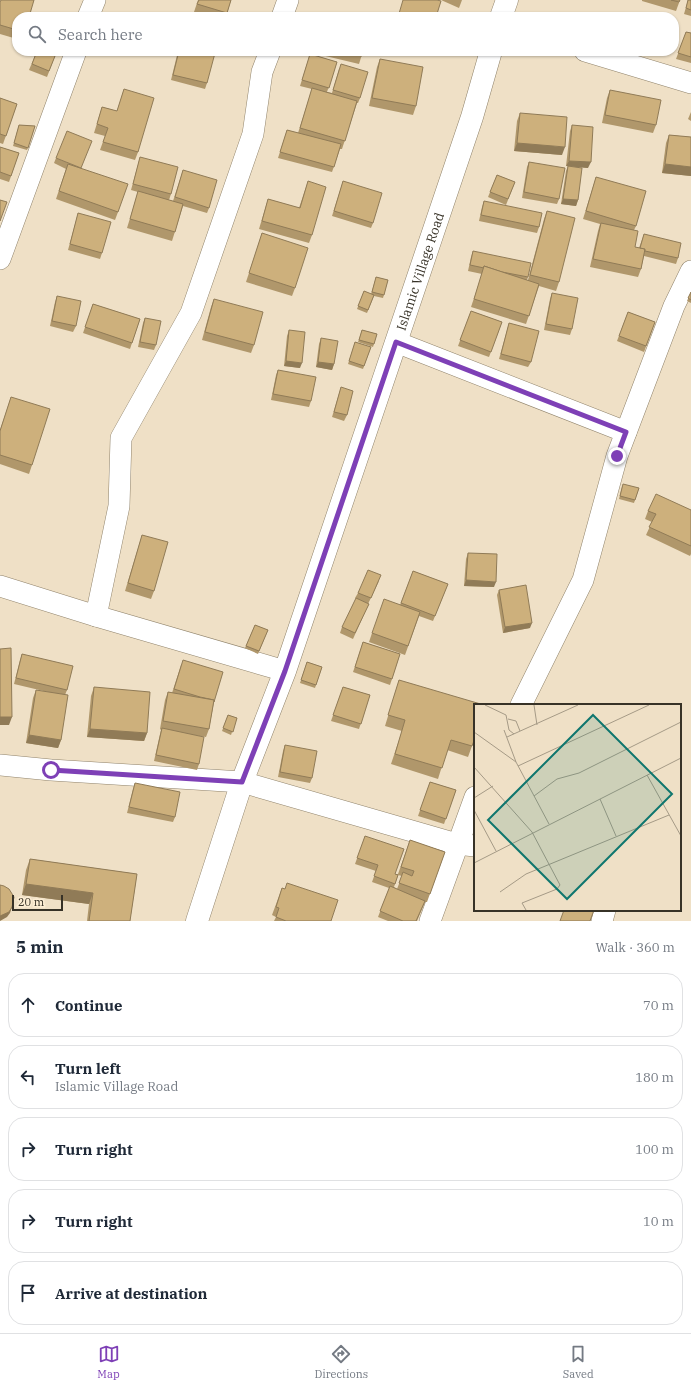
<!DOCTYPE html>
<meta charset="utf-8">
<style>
body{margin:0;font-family:"IBM Plex Serif",serif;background:#f6f6f7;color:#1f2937}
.scale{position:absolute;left:12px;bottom:10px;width:51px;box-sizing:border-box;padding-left:4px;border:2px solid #373227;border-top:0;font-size:11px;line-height:14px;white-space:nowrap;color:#373227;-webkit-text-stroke:3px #fcedd3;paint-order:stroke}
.stop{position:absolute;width:12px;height:12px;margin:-9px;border:3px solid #7e40b6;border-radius:50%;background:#fff}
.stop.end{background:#7e40b6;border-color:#fff;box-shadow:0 1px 4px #0008}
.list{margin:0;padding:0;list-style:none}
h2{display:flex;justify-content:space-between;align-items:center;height:52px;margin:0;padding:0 16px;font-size:17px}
h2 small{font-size:13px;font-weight:400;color:#747a83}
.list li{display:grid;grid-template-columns:26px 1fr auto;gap:12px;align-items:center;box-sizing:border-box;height:64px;margin:0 8px 8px;padding:0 8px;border:1px solid #e0e1e3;border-radius:16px}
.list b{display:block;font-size:15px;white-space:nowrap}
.list p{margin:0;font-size:13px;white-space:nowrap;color:#747a83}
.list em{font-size:13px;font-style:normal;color:#747a83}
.icon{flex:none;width:22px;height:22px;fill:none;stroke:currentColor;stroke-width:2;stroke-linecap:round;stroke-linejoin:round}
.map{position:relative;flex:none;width:691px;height:921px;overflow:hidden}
.search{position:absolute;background:#fff;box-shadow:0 1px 3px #0004;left:12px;right:12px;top:12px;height:44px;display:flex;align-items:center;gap:10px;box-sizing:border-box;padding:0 14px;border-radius:16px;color:#747a83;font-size:15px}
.sheet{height:412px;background:#fff}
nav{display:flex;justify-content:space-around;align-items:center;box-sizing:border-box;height:56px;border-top:1px solid #e0e1e3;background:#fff;font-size:11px;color:#747a83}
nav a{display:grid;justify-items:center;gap:2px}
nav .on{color:#7e40b6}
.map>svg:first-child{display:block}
</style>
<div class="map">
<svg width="691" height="921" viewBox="0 0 691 921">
<rect width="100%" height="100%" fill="#efe0c6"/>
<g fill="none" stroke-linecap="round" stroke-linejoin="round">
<!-- minor casing -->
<g stroke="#90836b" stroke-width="22">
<g id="minor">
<polyline points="88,17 95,0"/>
<polyline points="282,17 288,0"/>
<polyline points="585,51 691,83"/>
<polyline points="0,259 76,51"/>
<polyline points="396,342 626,432"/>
<polyline points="0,586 96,616 285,671"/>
<polyline points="96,616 119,506 121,438 191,313 253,134 262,72 270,51"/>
<polyline points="521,705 583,580 617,456 674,306 691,271"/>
<polyline points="0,765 51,770 242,782 457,844 475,846"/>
<polyline points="430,921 475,797"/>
<polyline points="602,921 605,910"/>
</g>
</g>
<!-- tertiary casing -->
<g stroke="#90836b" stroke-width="23">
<g id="tertiary">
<polyline points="501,17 507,0"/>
<path id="s1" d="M197 921 242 782 285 671 472 117 491 51"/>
</g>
</g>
<!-- minor -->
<use href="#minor" stroke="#fff" stroke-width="21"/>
<!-- tertiary -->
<use href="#tertiary" stroke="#fff" stroke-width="22"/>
</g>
<!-- wall -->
<g fill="#b0976b" fill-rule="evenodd">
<polygon points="198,0 231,0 226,17 210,17 194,12"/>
<polygon points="441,0 462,0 459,8"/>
<polygon points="642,0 680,0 676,11 642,1"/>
<polygon points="688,0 691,0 691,16 684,14"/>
<polygon points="0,1 17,17 17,39 0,34"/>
<polygon points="686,32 691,33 691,63 676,59"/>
<polygon points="37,51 57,51 47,77 29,70"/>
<polygon points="178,51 206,51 207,83 205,89 171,80"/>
<polygon points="313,51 363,51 359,64 313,53"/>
<polygon points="310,54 337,62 327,92 332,93 339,69 360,98 358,103 357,103 342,149 340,149 332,172 278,158 287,130 298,133 312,89 300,86"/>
<polygon points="380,59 416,106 413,115 369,106 377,67"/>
<polygon points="124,89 138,152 135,160 100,150 105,136 94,133 102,107 117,111"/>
<polygon points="610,90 656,125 653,133 602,123 607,98"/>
<polygon points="0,98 17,104 3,144 0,143"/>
<polygon points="691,112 691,121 688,119"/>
<polygon points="520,113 562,155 514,151 517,121"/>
<polygon points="19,125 35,126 27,150 13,146"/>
<polygon points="572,125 588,168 578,167 578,200 576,206 561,204 566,171 568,166 566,166 570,131"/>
<polygon points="669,135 691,137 691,176 662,173 666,143"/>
<polygon points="0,147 19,153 9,182 0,179"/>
<polygon points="140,157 171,194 169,200 173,201 183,170 209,208 207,213 183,206 172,241 127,228 138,192 131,190"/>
<polygon points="56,158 81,168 118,212 115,220 56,199 66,169 54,163"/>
<polygon points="529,162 559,199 557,204 522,198 527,167"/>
<polygon points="497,175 515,182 506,205 488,197"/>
<polygon points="596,177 636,226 634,230 635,247 639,248 644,234 678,258 676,264 644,256 641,269 638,277 590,267 598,231 600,224 583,219"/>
<polygon points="308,181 312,235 309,243 259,229 268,199 299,208"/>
<polygon points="343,181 373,223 371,228 332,216"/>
<polygon points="484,201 539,227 537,233 479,221 482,207"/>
<polygon points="547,211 559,282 556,291 539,286 526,324 471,307 482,274 468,271 471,257 473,251 528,277 527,280 528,280 544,219"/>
<polygon points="78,213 102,253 100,259 68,250"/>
<polygon points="262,233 295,288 292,296 246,282"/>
<polygon points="376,277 388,280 383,298 374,296 367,313 357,309 364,291 371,294"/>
<polygon points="691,292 691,303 687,301"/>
<polygon points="552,293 572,329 570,335 544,330 550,299"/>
<polygon points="57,296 76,326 73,332 50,326 55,302"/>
<polygon points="214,299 254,345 251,353 202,340 211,307"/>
<polygon points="93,304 140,319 130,349 83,333"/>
<polygon points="471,311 502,322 489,357 458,346"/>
<polygon points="628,312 655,322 644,352 617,341"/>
<polygon points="145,318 156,345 154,350 138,347 143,323"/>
<polygon points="509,323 531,362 528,367 499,359"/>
<polygon points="289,330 300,368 284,366 287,336"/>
<polygon points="362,330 377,334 373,347 358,342"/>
<polygon points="321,338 334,364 332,370 316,367 319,344"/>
<polygon points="355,342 371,347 363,369 348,364"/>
<polygon points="278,370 311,401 309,407 271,400 276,375"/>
<polygon points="341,387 347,415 344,421 332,417"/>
<polygon points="11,397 32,465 29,474 0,464 0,430"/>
<polygon points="622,487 639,488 634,503 619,499"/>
<polygon points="691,510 691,554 690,556 646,535 652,522 645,519 648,511"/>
<polygon points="142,535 154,591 151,599 125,591"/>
<polygon points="468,553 494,587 464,586 466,559"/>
<polygon points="413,571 448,584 433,621 419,616 405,655 369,642 372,633 400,605"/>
<polygon points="379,581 368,604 355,598 358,593"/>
<polygon points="499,590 530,628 503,633 497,595"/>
<polygon points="369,604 366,610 353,639 340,633 342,627"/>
<polygon points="255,625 268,630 258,654 245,648"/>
<polygon points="363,642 400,654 390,685 353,672"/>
<polygon points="22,654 67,690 65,695 61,740 58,748 26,743 33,698 36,690 52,693 14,684 20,660"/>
<polygon points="307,662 322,667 315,688 300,683"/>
<polygon points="181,665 214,702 209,729 206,737 186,734 199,764 197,770 154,761 160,734 161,730 160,729 165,700 168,692 172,693"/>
<polygon points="399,680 472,746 468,757 447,750 438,779 391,764 402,731 385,726"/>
<polygon points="94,687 147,733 144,741 87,737 91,696"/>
<polygon points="343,687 370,695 359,729 331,721"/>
<polygon points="228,715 237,718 231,735 222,731"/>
<polygon points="285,745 312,778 310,783 278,777 283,751"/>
<polygon points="430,782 456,790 444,824 418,816"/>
<polygon points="135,783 175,817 173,822 127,813 133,789"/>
<path d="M365 836 395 874H398L410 840 445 852 427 902H425L417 921H388L378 917 389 888 372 882 376 871 355 864ZM398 875 402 876 397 889 394 887Z"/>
<polygon points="30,859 137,874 130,921 87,921 89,904 22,895 26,870"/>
<polygon points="282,888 331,921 274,921 276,917 272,915"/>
</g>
<!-- shaded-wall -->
<g fill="#907b57">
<polygon points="517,143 565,147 562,155 514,151"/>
<polygon points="569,161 591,162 588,168 566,166"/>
<polygon points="665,164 691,167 691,176 662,173"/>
<polygon points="563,199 578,200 576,206 561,204"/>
<polygon points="286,361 302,363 300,368 284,366"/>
<polygon points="318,362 334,364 332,370 316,367"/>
<polygon points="466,580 496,582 494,587 464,586"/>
<polygon points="532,623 530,628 503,633 505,627"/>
<polygon points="0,717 12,717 9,725 0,725"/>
<polygon points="90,729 147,733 144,741 87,737"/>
<polygon points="29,735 61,740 58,748 26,743"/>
<polygon points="26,884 93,893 89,904 22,895"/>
<polygon points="12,907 10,913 7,917 0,921 0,916"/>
</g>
<!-- building -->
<g fill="#cdb07c" stroke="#907b57">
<polygon points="1,0 34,0 29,17 17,17 17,30 0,25 0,2"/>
<polygon points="199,0 231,0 227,13 197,4"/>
<polygon points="403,0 437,0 441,1 436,17 398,17"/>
<polygon points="671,0 680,0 679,2"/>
<polygon points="688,0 691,0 691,10 686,8"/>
<polygon points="323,13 342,17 322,17"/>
<polygon points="686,32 691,33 691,57 678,53"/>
<polygon points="37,51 57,51 49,71 32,64"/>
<polygon points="179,51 206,51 215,53 207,83 173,75"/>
<polygon points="342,51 363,51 362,56"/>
<polygon points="310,54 337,62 329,88 302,80"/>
<polygon points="380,59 423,67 416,106 372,98"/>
<polygon points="341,64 368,72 360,98 333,90"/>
<polygon points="312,88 357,101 345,141 300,128"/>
<polygon points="124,89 154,98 138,152 103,142 108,128 97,124 102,107 117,111"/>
<polygon points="610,90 661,100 656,125 605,115"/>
<polygon points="0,98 17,104 6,136 0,134"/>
<polygon points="520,113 567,117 565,147 517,143"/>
<polygon points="19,125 35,126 28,148 14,143"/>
<polygon points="572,125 593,127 591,162 569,161"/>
<polygon points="287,130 341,144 334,167 280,152"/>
<polygon points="67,131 92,141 81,168 56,158"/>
<polygon points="669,135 691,137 691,167 665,164"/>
<polygon points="0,147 19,153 11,176 0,172"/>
<polygon points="140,157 178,167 171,194 133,184"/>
<polygon points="529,162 565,168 559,199 524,192"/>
<polygon points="68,164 128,184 118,212 59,191"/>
<polygon points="568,166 582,168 578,200 563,199"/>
<polygon points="183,170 217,180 209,208 175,197"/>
<polygon points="497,175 515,182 508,199 490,192"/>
<polygon points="596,177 646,191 636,226 586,211"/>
<polygon points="308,181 326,187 312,235 262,221 268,199 300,208"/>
<polygon points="343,181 382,193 373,223 334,211"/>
<polygon points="138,191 183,204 175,232 130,219"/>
<polygon points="0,200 7,202 0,221"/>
<polygon points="484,201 542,213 539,227 481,215"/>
<polygon points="547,211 575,218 559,282 530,275"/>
<polygon points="78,213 111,222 102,253 70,244"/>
<polygon points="601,223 638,231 635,247 645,249 641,269 593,259"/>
<polygon points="262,233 308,248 295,288 249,273"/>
<polygon points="644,234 681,243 678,258 645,251 645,249 640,248"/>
<polygon points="473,251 531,263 528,277 502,272 484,266 484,268 470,265"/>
<polygon points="484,266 539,284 529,316 474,299"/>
<polygon points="376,277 388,280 384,295 372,292"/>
<polygon points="364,291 374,295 368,310 358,306"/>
<polygon points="691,292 691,300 688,298"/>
<polygon points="552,293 578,298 572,329 546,324"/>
<polygon points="57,296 81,301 76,326 52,321"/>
<polygon points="214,299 263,312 254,345 205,332"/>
<polygon points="93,304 140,319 132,343 85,327"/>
<polygon points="471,311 502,322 491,352 460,340"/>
<polygon points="628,312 655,322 646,346 619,336"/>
<polygon points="145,318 161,321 156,345 140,342"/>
<polygon points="509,323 539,331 531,362 501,354"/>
<polygon points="289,330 305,332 302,363 286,361"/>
<polygon points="362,330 377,334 374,344 359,340"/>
<polygon points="321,338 338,341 334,364 318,362"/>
<polygon points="355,342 371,347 364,366 349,361"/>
<polygon points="278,370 316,377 311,401 273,394"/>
<polygon points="341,387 353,391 347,415 334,412"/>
<polygon points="11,397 50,409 32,465 0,455 0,431"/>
<polygon points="623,484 639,488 635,500 620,496"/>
<polygon points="656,494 691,510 691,546 649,527 656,514 648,511"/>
<polygon points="142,535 168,542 154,591 128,583"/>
<polygon points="468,553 497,554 496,582 466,580"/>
<polygon points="368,570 381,575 371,598 358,593"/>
<polygon points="413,571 448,584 435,616 401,603"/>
<polygon points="526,585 532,623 505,627 499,590"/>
<polygon points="356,598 369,604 355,633 342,627"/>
<polygon points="384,599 420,612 408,646 372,633"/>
<polygon points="255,625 268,630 259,651 246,646"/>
<polygon points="363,642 400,654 392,679 355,667"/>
<polygon points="11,648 12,717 0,717 0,649"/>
<polygon points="22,654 73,666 67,690 16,678"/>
<polygon points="183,660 223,672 214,702 214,700 200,697 174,689"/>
<polygon points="307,662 322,667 316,685 301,680"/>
<polygon points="399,680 484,705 475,705 475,738 472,746 451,740 442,768 395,754 405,720 388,715"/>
<polygon points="94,687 150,692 147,733 90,729"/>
<polygon points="343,687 370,695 361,724 333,715"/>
<polygon points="36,690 68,695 61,740 29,735"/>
<polygon points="168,692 214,700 209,729 163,721"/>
<polygon points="228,715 237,718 233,732 223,728"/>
<polygon points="162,728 204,737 199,764 156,755"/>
<polygon points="285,745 317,751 312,778 280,772"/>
<polygon points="430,782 456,790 446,819 420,810"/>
<polygon points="135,783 180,792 175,817 129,807"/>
<polygon points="365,836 404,849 395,874 398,875 395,884 374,876 378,865 357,858"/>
<polygon points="410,840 445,852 430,894 399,883 403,872 412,876 414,871 401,867"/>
<polygon points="30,859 137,874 130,921 89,921 93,893 26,884"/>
<polygon points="287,883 338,900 331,921 286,921 276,917 279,908 276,907 282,888 285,889"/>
<polygon points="0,885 4,886 9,889 14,897 12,907 9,912 0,916"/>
<polygon points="390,886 425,901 416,921 403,921 380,911"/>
<polygon points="564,910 594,910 590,921 560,921"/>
</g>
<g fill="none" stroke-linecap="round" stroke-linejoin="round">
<!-- route -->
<polyline stroke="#7e40b6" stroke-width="5" points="51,770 242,782 285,671 396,342 626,432 617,456"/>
</g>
<g text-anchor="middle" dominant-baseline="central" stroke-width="3" stroke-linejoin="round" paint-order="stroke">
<!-- street labels -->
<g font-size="13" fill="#373227" stroke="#fcedd3">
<text stroke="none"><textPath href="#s1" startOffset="687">Islamic Village Road</textPath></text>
</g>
</g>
<!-- overview -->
<g transform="translate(474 704)">
<rect width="207" height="207" fill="#efe0c6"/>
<path fill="none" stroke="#a59a86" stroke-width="1" d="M11 1 32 11 35 26 40 30M60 1 63 21M34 15 42 17 46 27M30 26 42 58 75 120M0 28 42 58M33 33 104 1M44 62 175 1M0 63 58 128 86 181 83 185 48 199 52 206M173 71 207 132M60 92 83 75 105 69 207 18M0 94 19 82M126 95 142 132M0 106 22 147M0 159 207 54M26 188 52 170 195 111"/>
<path fill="#0f766e" fill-opacity="0.15" stroke="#0f766e" stroke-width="2" d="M119 11 198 90 93 195 14 116Z"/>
<rect width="207" height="207" fill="none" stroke="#373227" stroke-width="2"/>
</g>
</svg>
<div class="scale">20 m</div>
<div class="stop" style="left:51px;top:770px"></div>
<div class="stop end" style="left:617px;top:456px"></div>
<div class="search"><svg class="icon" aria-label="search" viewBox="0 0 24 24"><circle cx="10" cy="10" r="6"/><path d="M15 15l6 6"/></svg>Search here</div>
</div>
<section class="sheet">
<h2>5 min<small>Walk · 360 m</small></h2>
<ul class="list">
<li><svg class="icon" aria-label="ahead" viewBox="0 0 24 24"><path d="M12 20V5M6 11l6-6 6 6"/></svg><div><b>Continue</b></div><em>70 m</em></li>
<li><svg class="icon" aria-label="left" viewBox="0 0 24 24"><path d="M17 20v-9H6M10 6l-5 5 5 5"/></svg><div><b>Turn left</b><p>Islamic Village Road</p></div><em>180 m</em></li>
<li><svg class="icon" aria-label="right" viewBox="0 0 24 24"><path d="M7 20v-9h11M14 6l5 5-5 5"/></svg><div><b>Turn right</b></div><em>100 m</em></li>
<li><svg class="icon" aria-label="right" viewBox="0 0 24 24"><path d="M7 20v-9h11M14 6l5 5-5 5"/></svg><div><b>Turn right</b></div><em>10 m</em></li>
<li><svg class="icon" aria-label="arrive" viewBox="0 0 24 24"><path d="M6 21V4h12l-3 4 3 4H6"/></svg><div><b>Arrive at destination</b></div></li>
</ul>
</section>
<nav>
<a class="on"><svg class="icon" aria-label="map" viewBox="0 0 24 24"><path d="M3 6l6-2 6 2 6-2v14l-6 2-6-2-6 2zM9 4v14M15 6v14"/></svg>Map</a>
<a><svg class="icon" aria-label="directions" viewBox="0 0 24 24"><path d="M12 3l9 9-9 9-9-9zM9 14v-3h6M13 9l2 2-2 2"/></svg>Directions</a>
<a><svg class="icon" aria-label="saved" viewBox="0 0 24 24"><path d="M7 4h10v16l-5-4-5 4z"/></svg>Saved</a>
</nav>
